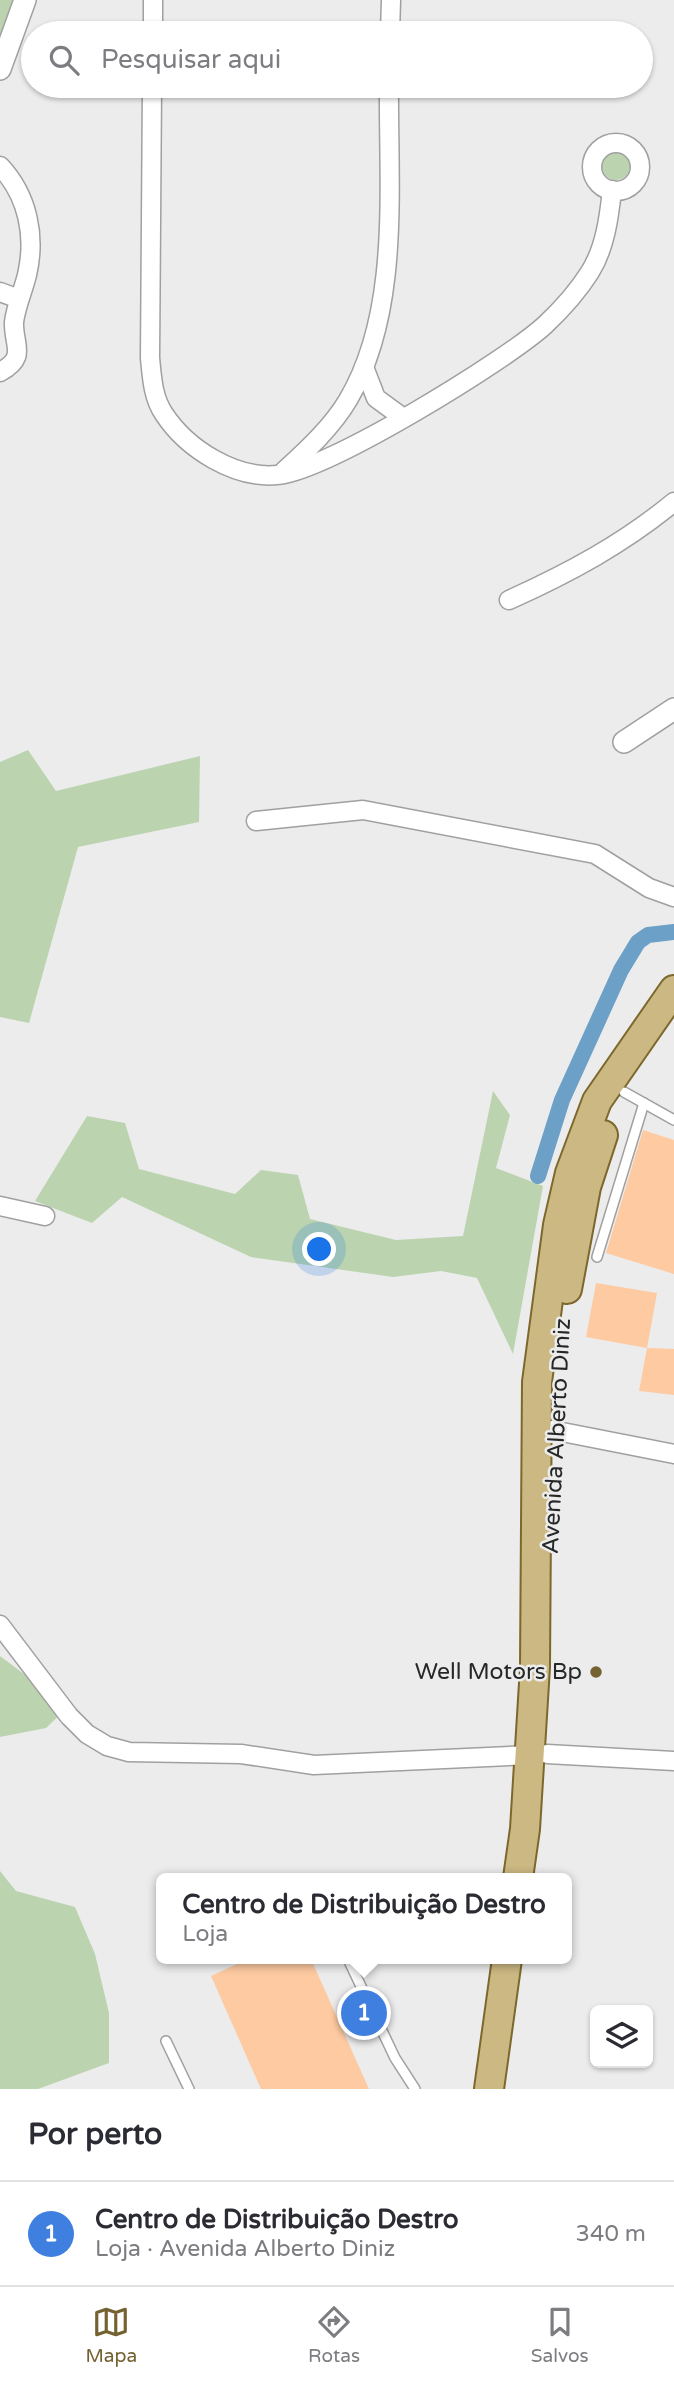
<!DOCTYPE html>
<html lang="pt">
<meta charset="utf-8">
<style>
body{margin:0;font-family:"Varela Round",sans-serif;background:#f2f2f3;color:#2b2b33}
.controls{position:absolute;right:21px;bottom:21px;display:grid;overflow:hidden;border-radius:10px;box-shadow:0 2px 5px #0004}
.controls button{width:63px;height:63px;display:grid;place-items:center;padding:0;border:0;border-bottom:2px solid #e1e1e2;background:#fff;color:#2b2b33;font:35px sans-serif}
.you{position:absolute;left:320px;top:1250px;width:24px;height:24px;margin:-18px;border:5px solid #fff;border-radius:50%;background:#1a73e8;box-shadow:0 0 0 10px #1a73e833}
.badge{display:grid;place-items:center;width:46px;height:46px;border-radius:50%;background:#756231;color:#fff;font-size:23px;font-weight:700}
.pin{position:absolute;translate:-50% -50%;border:4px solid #fff;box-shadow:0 2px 7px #0006}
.popup{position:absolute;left:156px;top:1873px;width:416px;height:91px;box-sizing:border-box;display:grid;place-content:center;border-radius:10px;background:#fff;filter:drop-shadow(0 2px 5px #0005);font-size:23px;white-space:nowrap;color:#7c7c81}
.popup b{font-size:26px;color:#2b2b33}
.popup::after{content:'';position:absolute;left:50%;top:100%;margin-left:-14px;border:14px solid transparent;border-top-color:#fff}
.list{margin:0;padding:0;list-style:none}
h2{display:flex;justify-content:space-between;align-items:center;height:91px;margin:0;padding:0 28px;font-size:30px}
h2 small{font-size:23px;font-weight:400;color:#7c7c81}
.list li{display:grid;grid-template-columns:46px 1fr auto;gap:21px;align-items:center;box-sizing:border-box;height:105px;padding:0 28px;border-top:2px solid #e1e1e2}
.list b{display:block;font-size:26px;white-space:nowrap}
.list p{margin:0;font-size:23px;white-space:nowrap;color:#7c7c81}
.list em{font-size:23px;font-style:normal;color:#7c7c81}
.icon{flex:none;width:38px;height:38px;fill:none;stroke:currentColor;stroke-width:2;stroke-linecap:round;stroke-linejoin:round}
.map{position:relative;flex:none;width:674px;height:2089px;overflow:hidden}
.search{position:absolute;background:#fff;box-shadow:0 2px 5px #0004;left:21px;right:21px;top:21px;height:77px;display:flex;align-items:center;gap:18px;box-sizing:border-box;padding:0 24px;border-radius:38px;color:#7c7c81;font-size:26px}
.sheet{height:196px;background:#fff}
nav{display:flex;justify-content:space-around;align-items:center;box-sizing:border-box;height:98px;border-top:2px solid #e1e1e2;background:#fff;font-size:19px;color:#7c7c81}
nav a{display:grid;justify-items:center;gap:4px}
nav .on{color:#756231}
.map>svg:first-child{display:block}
</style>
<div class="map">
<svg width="674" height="2089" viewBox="0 0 674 2089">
<rect width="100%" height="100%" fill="#ececed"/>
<!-- green -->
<g fill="#bbd4af">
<polygon points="0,0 15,0 0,41"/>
<circle cx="616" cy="166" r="14"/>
<polygon points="28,750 56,791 200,756 199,822 78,847 29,1023 0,1017 0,762"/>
<polygon points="493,1091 510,1115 496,1168 543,1186 513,1354 477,1278 441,1271 393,1277 251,1257 122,1197 92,1223 35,1201 87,1116 125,1123 139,1169 235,1194 261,1170 298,1175 310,1219 396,1240 463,1236"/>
<polygon points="0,1656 68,1707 46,1728 0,1737"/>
<polygon points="0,1871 16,1891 75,1907 95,1954 109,2013 109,2063 38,2089 0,2089"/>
</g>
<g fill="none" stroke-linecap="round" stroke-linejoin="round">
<!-- canal -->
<polyline stroke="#6ca0c7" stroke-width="16" points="538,1176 562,1100 621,970 638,942 648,935 674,932"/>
</g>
<!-- building -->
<g fill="#fecaa1">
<polygon points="643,1130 674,1140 674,1274 606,1253"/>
<polygon points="596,1283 657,1293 647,1348 586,1337"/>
<polygon points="647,1348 674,1349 674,1395 639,1391"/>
<polygon points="248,1959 311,1959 369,2089 261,2089 211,1976"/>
</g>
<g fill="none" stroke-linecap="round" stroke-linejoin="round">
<!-- service casing -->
<g stroke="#a0a0a1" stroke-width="12">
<g id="service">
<polyline points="624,1092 674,1120"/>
<polyline points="597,1257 644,1103"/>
<polyline points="348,1959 395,2058 415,2089"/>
<polyline points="166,2041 189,2089"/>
</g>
</g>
<!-- minor casing -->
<g stroke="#a0a0a1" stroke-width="21">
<g id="minor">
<polyline points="153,33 153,0"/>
<polyline points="390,33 391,0"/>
<path d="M152 86 150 358C152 378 153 398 164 414 187 449 235 479 277 475 325 472 507 360 545 325 562 309 578 291 590 272 605 248 609 218 612 190"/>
<circle cx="616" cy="167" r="24"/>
<path d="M0 166C28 196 36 236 27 275 23 291 16 306 14 322 13 345 28 357 0 372"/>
<polyline points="0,292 19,299"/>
<polyline points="364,367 376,398 402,417"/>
<path d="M284 471C307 450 332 427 348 400 401 311 388 186 389 86"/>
<path d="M509 600C569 573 623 544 674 502"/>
<polyline points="256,821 363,810 595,854 649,888 674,897"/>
<polyline points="0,1206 45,1216"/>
<polyline points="552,1430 674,1454"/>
<polyline points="0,1625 69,1716 87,1734 107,1746 129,1752 241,1754 314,1765 530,1755"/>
<polyline points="547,1754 674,1761"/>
</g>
</g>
<!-- tertiary casing -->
<g stroke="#a0a0a1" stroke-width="24">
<g id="tertiary">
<polyline points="0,69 25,0"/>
<polyline points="624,742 674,709"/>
</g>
</g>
<!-- primary casing -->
<g stroke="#7c672c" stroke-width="32">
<g id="primary">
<polyline points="567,1289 586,1187 603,1135"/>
<polyline points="518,1878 525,1829 535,1667 537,1382 558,1225 570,1173 597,1101 674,990"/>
<polyline points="489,2089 507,1959"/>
</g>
</g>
<!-- service -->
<use href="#service" stroke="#fff" stroke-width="9"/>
<!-- minor -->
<use href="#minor" stroke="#fff" stroke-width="18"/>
<!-- tertiary -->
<use href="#tertiary" stroke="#fff" stroke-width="21"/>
<!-- primary -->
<use href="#primary" stroke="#ccb882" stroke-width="28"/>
</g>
<!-- markers -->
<circle fill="#756231" stroke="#ececed" stroke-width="2.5" cx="596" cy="1672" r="7"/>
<g text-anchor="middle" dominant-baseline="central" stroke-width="5" stroke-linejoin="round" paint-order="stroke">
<!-- street labels -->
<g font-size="23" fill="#262727" stroke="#ececed">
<text transform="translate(557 1436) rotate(-87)">Avenida Alberto Diniz</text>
</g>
<!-- poi labels -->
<g font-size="23" fill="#262727" stroke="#ececed" text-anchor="end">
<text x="582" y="1672">Well Motors Bp</text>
</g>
</g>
</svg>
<div class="controls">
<button><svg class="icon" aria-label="layers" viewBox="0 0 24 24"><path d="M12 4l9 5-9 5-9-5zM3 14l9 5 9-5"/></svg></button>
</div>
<div class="you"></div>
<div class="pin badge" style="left:364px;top:2013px;background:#3f7fe0">1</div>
<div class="popup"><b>Centro de Distribuição Destro</b>Loja</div>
<div class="search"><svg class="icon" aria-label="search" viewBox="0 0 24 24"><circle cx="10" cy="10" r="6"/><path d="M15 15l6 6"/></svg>Pesquisar aqui</div>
</div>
<section class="sheet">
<h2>Por perto<small></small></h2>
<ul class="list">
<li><span class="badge" style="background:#3f7fe0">1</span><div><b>Centro de Distribuição Destro</b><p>Loja · Avenida Alberto Diniz</p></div><em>340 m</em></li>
</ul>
</section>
<nav>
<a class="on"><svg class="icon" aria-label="map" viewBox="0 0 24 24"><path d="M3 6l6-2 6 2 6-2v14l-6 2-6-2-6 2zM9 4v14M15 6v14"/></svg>Mapa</a>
<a><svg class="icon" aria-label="directions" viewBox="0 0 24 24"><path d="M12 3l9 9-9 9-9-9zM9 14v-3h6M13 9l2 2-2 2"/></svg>Rotas</a>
<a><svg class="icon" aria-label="saved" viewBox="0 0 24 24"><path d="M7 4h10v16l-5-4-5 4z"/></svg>Salvos</a>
</nav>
